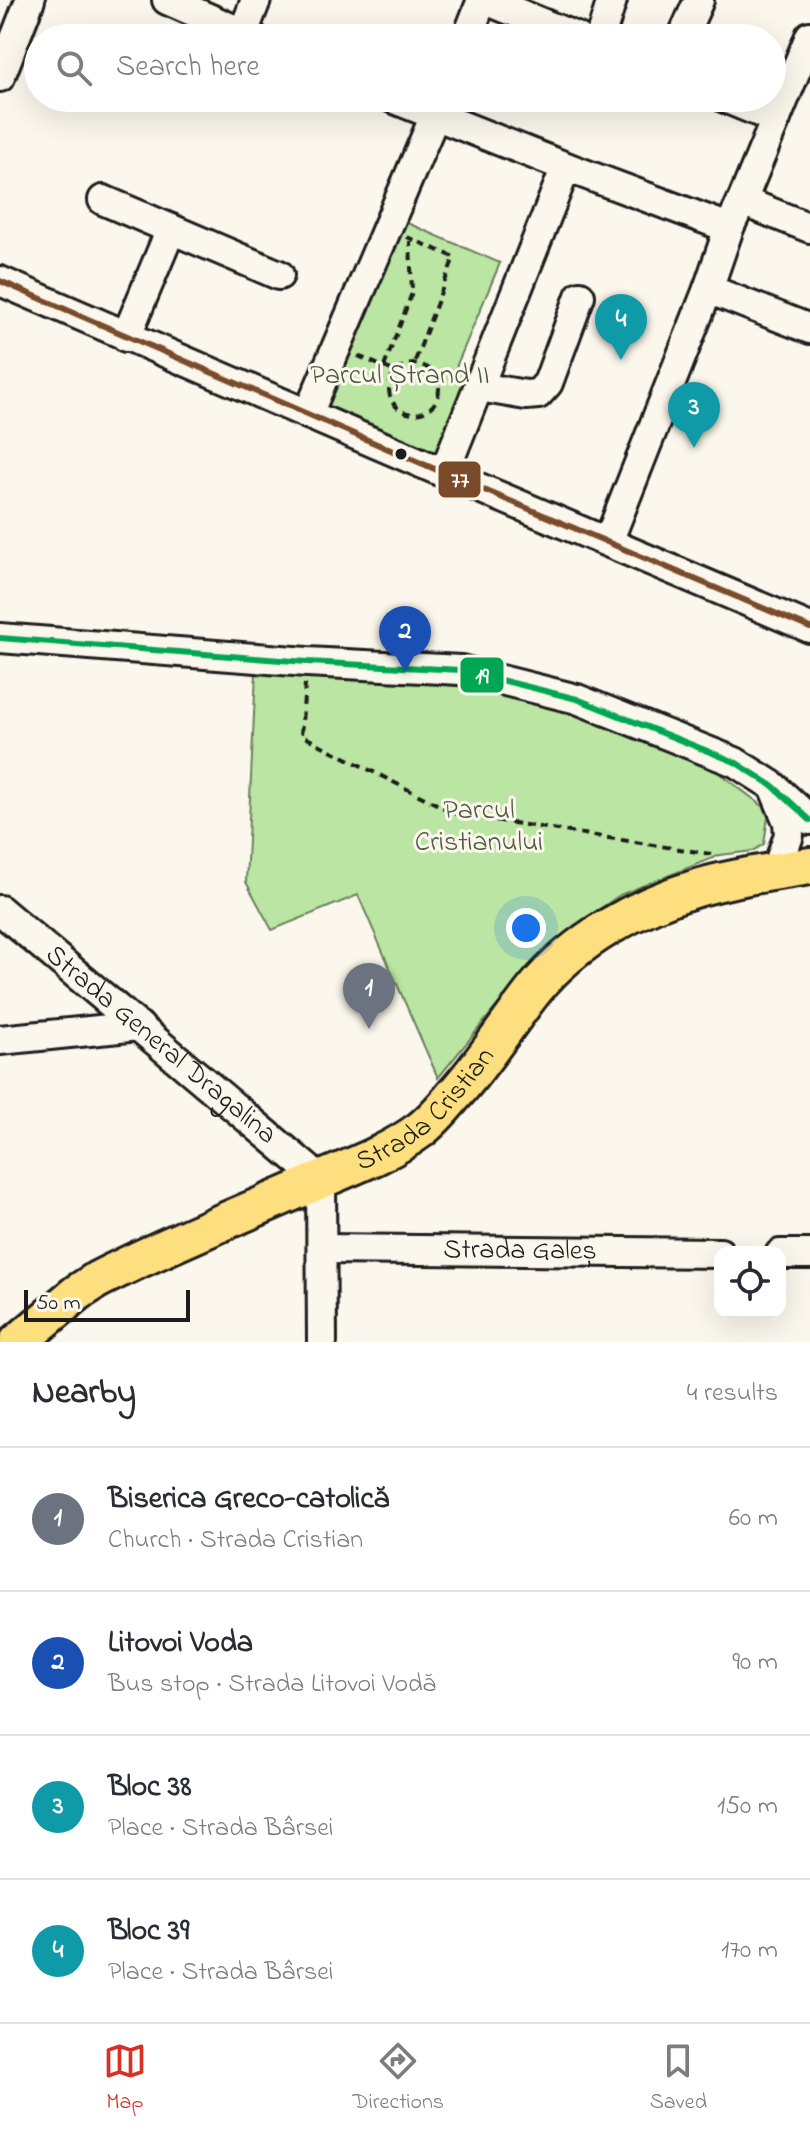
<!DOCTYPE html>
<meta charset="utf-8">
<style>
body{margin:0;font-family:"Indie Flower",sans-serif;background:#f2f2f3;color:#2b2b33}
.controls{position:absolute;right:24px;bottom:24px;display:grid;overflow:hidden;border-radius:16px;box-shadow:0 8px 32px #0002}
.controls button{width:72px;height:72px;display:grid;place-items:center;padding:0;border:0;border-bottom:2px solid #e1e1e2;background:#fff;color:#2b2b33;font:40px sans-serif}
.scale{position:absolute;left:24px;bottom:20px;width:166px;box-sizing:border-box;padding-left:8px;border:4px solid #1c1c1c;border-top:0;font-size:22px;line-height:28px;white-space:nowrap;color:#1c1c1c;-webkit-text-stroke:6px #fbf7ec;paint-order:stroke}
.you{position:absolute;left:526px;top:928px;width:28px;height:28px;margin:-20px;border:6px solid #fff;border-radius:50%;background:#1a73e8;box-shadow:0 0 0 12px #1a73e833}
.badge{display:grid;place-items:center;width:52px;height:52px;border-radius:50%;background:#d93025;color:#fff;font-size:26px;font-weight:700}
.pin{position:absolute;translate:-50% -66px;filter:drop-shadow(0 2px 4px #0008)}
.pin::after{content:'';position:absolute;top:42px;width:28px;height:24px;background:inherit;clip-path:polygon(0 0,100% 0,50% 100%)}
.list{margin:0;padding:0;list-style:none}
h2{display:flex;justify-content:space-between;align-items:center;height:104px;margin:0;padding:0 32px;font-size:34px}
h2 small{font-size:26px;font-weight:400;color:#7c7c81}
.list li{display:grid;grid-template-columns:52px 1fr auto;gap:24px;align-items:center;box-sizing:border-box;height:144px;padding:0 32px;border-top:2px solid #e1e1e2}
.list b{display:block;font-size:30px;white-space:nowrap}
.list p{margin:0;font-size:26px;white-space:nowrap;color:#7c7c81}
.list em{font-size:26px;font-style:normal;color:#7c7c81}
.icon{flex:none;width:44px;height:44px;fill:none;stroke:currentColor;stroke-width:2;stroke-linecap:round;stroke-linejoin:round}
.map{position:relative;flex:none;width:810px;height:1342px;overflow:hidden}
.search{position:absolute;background:#fff;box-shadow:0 8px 32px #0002;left:24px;right:24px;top:24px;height:88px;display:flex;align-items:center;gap:20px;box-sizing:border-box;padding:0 28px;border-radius:44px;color:#7c7c81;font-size:30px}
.sheet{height:680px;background:#fff}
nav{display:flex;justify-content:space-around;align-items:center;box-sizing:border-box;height:112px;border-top:2px solid #e1e1e2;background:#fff;font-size:22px;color:#7c7c81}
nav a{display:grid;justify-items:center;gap:4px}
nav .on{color:#d93025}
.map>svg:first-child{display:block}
</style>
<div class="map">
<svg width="810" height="1342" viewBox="0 0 810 1342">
<rect width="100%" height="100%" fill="#fbf7ec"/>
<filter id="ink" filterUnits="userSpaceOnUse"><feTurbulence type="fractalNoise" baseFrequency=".0125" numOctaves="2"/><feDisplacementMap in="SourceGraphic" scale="16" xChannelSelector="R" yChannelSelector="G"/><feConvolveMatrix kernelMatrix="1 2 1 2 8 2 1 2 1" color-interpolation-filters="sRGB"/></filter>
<g filter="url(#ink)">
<!-- green -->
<g fill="#bbe5a2" stroke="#6c805f" stroke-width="2">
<polygon points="405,222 500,263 456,367 476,376 443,455 327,405"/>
<polygon points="256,672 449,685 504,692 565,706 699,758 764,807 768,817 764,844 753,851 720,855 620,895 573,927 523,974 438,1078 358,895 272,930 246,882"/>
</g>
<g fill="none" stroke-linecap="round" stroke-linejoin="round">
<!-- minor casing -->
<g stroke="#1c1c1c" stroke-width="34">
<g id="minor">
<polyline points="167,0 254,38"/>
<polyline points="486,0 578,38"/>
<polyline points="243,33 256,0"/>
<polyline points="467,38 482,0"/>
<polyline points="600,38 612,0"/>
<polyline points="682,38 699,0"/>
<polyline points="0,77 30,0"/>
<polyline points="392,98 566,167 729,228"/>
<polyline points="725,98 776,119"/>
<polyline points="103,200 279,275"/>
<polyline points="742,201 810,228"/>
<polyline points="0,281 444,473 810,628"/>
<polyline points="708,289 810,329"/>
<polyline points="126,337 171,229"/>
<polyline points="479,387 526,395 538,394 548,383 580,296"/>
<polyline points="308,414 442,99"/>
<polyline points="444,473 566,167"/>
<polyline points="608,542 708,289 729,228 742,201 810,36"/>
<polyline points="0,638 307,662 461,670 577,699 735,762 773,786 810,820"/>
<polyline points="775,791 788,822 789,835 776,872"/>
<path id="s1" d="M0 910 321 1180 322 1342"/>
<polyline points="0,1040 139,1026"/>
<path id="s2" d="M322 1249 720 1253"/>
<polyline points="780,1254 810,1254"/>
</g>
</g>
<!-- major casing -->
<g stroke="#1c1c1c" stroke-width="42">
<g id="major">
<path id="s3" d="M18 1342 77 1293 97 1280C169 1243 244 1214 318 1181 353 1166 389 1153 420 1130 433 1120 444 1107 454 1095 484 1062 507 1024 535 989 575 940 637 906 697 888 734 877 772 872 810 866"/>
</g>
</g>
<!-- path -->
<g stroke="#1c1c1c" stroke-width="4" stroke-dasharray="8 6" stroke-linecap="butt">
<polyline points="407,237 454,257 414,364"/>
<polyline points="358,356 396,372"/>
<circle cx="414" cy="389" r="25"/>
<polyline points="384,367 412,293 410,241"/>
<polyline points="305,684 301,735 456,814 711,854"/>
</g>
<!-- minor -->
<use href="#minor" stroke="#fbf7ec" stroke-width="28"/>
<!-- major -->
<use href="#major" stroke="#fedf80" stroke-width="36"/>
<!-- bus-1 casing -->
<g stroke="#fbf7ec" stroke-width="12">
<polyline id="bus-1" points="0,281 444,473 810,628"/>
</g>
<!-- bus-2 casing -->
<g stroke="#fbf7ec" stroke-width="12">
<polyline id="bus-2" points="0,638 307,662 461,670 577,699 735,762 773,786 810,820"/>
</g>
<!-- bus-1 -->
<use href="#bus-1" stroke="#7a4b2a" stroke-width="6"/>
<!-- bus-2 -->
<use href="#bus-2" stroke="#00a651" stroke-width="6"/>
</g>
</g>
<!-- markers -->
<circle fill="#1c1c1c" stroke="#fbf7ec" stroke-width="3" cx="401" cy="454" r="7"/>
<g text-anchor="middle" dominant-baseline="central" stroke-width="6" stroke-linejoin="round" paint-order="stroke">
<!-- park labels -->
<g font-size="28" fill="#4c5844" stroke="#fbf7ec">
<text x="400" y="376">Parcul Ștrand II</text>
<text x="479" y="811">Parcul<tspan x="479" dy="32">Cristianului</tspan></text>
</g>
<!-- street labels -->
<g font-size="28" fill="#1c1c1c" stroke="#fbf7ec">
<text stroke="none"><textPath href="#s1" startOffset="210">Strada General Dragalina</textPath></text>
<text stroke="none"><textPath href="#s3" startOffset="474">Strada Cristian</textPath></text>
<text stroke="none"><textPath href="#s2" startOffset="198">Strada Galeș</textPath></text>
</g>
</g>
<g stroke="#fbf7ec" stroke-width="3">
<rect x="437" y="460" width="45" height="39" rx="8" fill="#7a4b2a"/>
<rect x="459" y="656" width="46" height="38" rx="8" fill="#00a651"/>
</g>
<g font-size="22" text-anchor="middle" font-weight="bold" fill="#fff">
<text x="460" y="487">77</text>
<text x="482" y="683">19</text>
</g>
</svg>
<div class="controls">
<button><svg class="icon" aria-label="locate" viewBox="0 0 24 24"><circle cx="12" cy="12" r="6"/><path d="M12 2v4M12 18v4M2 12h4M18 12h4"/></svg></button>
</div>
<div class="scale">50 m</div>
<div class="you"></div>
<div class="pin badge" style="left:369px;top:1029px;background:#6b7280">1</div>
<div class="pin badge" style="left:405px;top:672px;background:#1a4fb4">2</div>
<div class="pin badge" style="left:694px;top:448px;background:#0f9aa8">3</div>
<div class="pin badge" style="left:621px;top:360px;background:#0f9aa8">4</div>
<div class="search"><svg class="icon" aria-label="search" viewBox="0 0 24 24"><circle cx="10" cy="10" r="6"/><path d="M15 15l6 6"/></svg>Search here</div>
</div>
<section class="sheet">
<h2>Nearby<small>4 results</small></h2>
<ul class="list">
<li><span class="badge" style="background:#6b7280">1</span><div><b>Biserica Greco-catolică</b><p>Church · Strada Cristian</p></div><em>60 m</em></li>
<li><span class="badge" style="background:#1a4fb4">2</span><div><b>Litovoi Voda</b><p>Bus stop · Strada Litovoi Vodă</p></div><em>90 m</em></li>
<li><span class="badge" style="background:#0f9aa8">3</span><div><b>Bloc 38</b><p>Place · Strada Bârsei</p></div><em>150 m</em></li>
<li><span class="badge" style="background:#0f9aa8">4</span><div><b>Bloc 39</b><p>Place · Strada Bârsei</p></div><em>170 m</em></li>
</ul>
</section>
<nav>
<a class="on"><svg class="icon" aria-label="map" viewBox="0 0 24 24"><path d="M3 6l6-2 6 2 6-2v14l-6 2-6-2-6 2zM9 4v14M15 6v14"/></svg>Map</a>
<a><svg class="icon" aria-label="directions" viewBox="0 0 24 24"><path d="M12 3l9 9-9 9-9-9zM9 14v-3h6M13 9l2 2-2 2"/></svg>Directions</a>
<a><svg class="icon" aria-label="saved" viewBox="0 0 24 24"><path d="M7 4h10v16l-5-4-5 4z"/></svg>Saved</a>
</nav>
